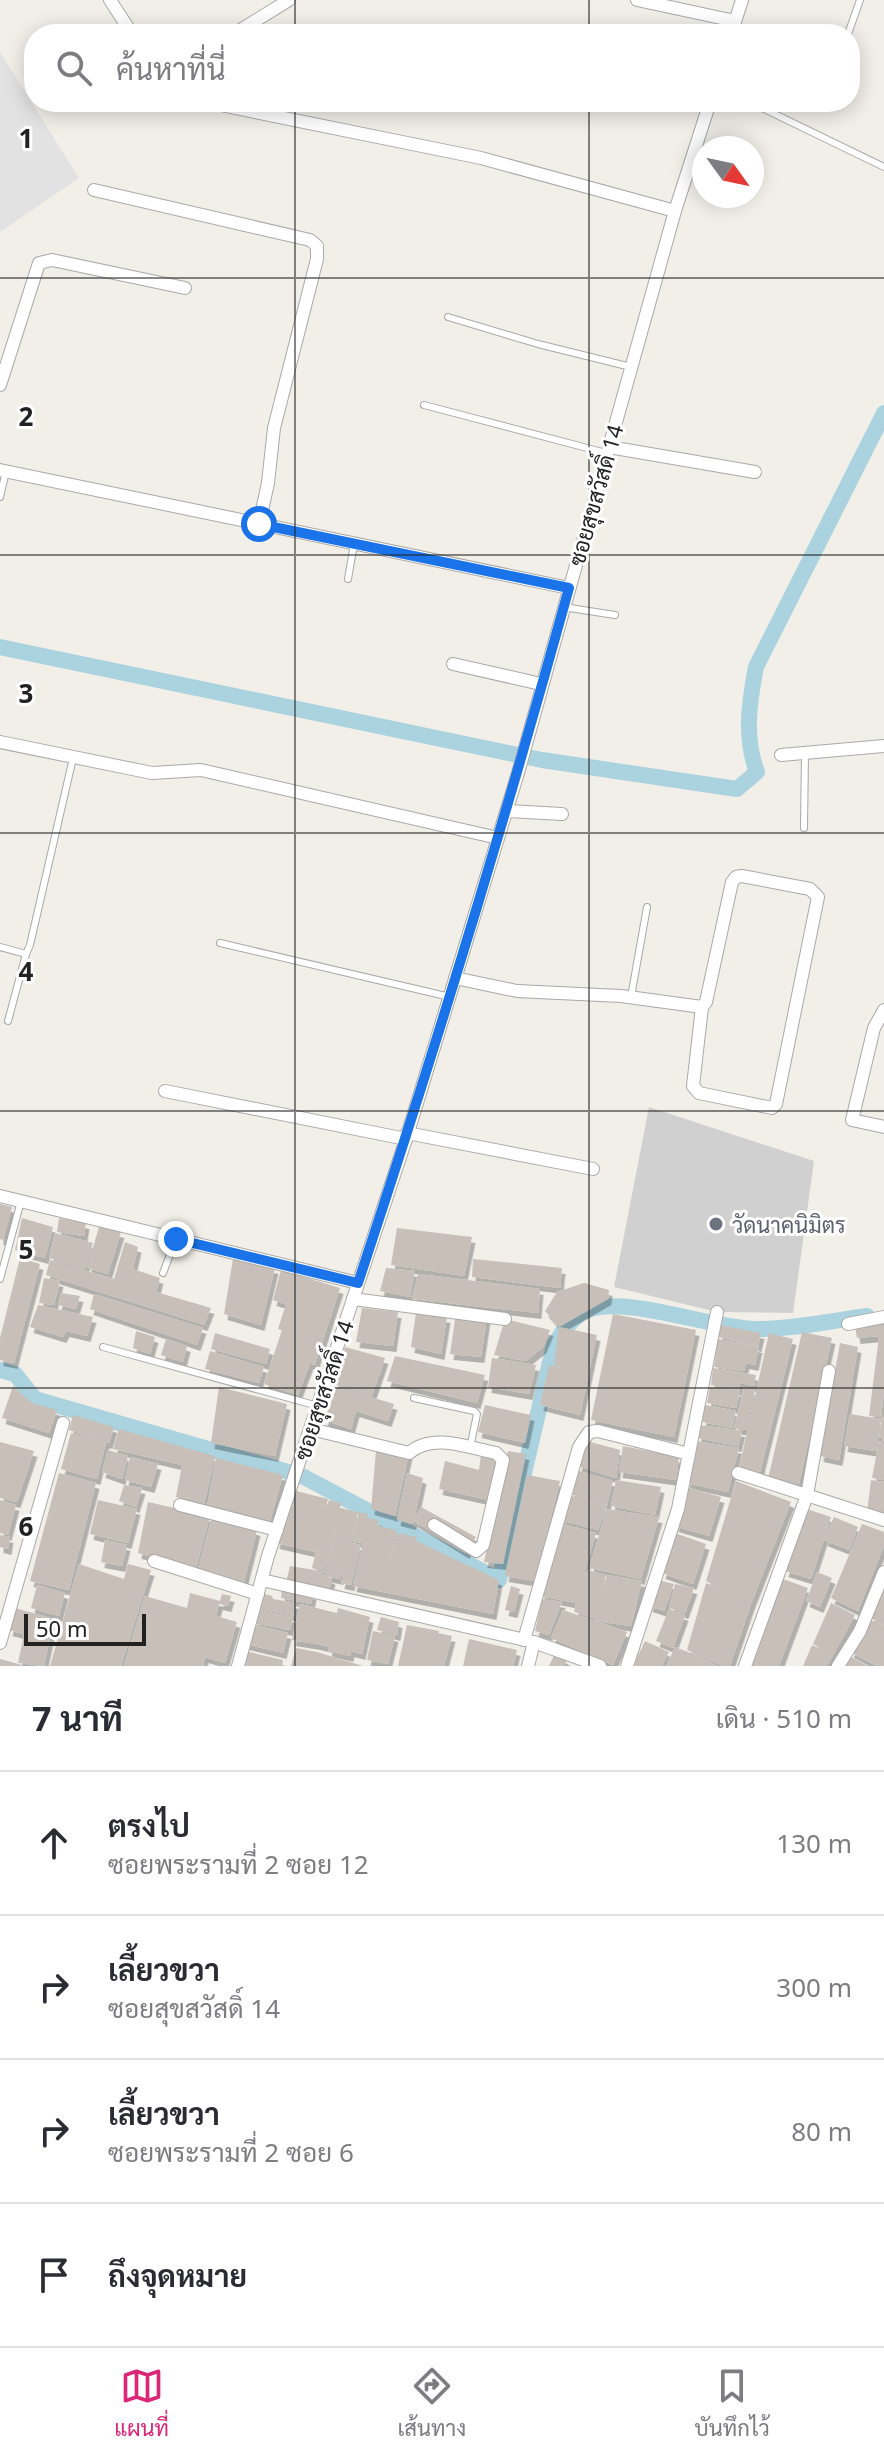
<!DOCTYPE html>
<html lang="th">
<meta charset="utf-8">
<style>
body{margin:0;font-family:"Noto Sans",Sarabun,sans-serif;background:#f7f7f7;color:#2b2b33}
.compass{position:absolute;left:692px;top:136px;width:72px;height:72px;border-radius:50%;background:#fff;box-shadow:0 4px 20px #0003;rotate:123deg}
.scale{position:absolute;left:24px;bottom:20px;width:122px;box-sizing:border-box;padding-left:8px;border:4px solid #222;border-top:0;font-size:22px;line-height:28px;white-space:nowrap;color:#222;-webkit-text-stroke:6px #fff;paint-order:stroke}
.stop{position:absolute;width:24px;height:24px;margin:-18px;border:6px solid #1a73e8;border-radius:50%;background:#fff}
.stop.end{background:#1a73e8;border-color:#fff;box-shadow:0 2px 8px #0008}
.list{margin:0;padding:0;list-style:none}
h2{display:flex;justify-content:space-between;align-items:center;height:104px;margin:0;padding:0 32px;font-size:34px}
h2 small{font-size:26px;font-weight:400;color:#7c7c81}
.list li{display:grid;grid-template-columns:52px 1fr auto;gap:24px;align-items:center;box-sizing:border-box;height:144px;padding:0 32px;border-top:2px solid #e1e1e2}
.list b{display:block;font-size:30px;white-space:nowrap}
.list p{margin:0;font-size:26px;white-space:nowrap;color:#7c7c81}
.list em{font-size:26px;font-style:normal;color:#7c7c81}
.icon{flex:none;width:44px;height:44px;fill:none;stroke:currentColor;stroke-width:2;stroke-linecap:round;stroke-linejoin:round}
.map{position:relative;flex:none;width:884px;height:1666px;overflow:hidden}
.search{position:absolute;background:#fff;box-shadow:0 4px 20px #0003;left:24px;right:24px;top:24px;height:88px;display:flex;align-items:center;gap:20px;box-sizing:border-box;padding:0 28px;border-radius:32px;color:#7c7c81;font-size:30px}
.sheet{height:680px;background:#fff}
nav{display:flex;justify-content:space-around;align-items:center;box-sizing:border-box;height:112px;border-top:2px solid #e1e1e2;background:#fff;font-size:22px;color:#7c7c81}
nav a{display:grid;justify-items:center;gap:4px}
nav .on{color:#db2777}
.map>svg:first-child{display:block}
</style>
<div class="map">
<svg width="884" height="1666" viewBox="0 0 884 1666">
<defs>
<filter id="shadow"><feDropShadow dx="3.5" dy="6" stdDeviation="0" flood-color="#0004"/></filter>
</defs>
<rect width="100%" height="100%" fill="#f2efe9"/>
<!-- religious -->
<polygon fill="#d0d0d0" points="649,1107 814,1161 793,1313 717,1312 614,1287"/>
<!-- parking -->
<polygon fill="#e2e2e2" points="0,52 79,178 0,232"/>
<g fill="none" stroke-linecap="round" stroke-linejoin="round">
<!-- canal -->
<g stroke="#aad3df" stroke-width="16">
<path d="M0 647 542 760 737 789 757 772C744 738 749 703 756 667L884 413"/>
<path d="M0 1370 15 1374 35 1399 302 1476 499 1580 554 1345C563 1331 572 1317 588 1310 625 1295 713 1329 758 1329 794 1329 831 1321 867 1316"/>
</g>
</g>
<!-- building -->
<g fill="#c7bfb8" filter="url(#shadow)">
<polygon points="0,1204 12,1207 3,1240 0,1239"/>
<polygon points="22,1218 53,1227 45,1258 15,1250"/>
<polygon points="59,1218 86,1223 84,1236 57,1232"/>
<polygon points="99,1227 121,1232 108,1274 87,1268"/>
<polygon points="397,1228 472,1237 464,1276 391,1265"/>
<polygon points="55,1233 93,1243 85,1269 49,1258"/>
<polygon points="125,1242 138,1247 133,1269 160,1278 156,1292 211,1308 204,1325 46,1275 50,1260 114,1279"/>
<polygon points="20,1258 40,1264 14,1363 0,1360 0,1338"/>
<polygon points="233,1259 275,1268 261,1325 224,1314"/>
<polygon points="473,1259 562,1268 560,1288 472,1277"/>
<polygon points="386,1268 415,1271 410,1297 380,1291"/>
<polygon points="281,1270 340,1288 315,1365 310,1363 298,1395 264,1384 282,1330 278,1329 286,1304 273,1300"/>
<polygon points="418,1274 540,1289 538,1313 412,1299"/>
<polygon points="44,1278 60,1281 54,1305 39,1303"/>
<polygon points="584,1283 609,1290 608,1299 559,1327 597,1335 580,1415 540,1405 549,1365 564,1368 554,1365 559,1327 545,1311 557,1292"/>
<polygon points="61,1293 80,1296 76,1309 58,1305"/>
<polygon points="94,1294 203,1328 197,1345 90,1309"/>
<polygon points="38,1305 93,1317 87,1336 66,1331 63,1337 30,1327"/>
<polygon points="362,1308 398,1312 393,1346 356,1342"/>
<polygon points="416,1313 447,1317 441,1354 411,1347"/>
<polygon points="456,1313 487,1317 481,1357 450,1354"/>
<polygon points="613,1314 696,1330 674,1437 591,1420"/>
<polygon points="505,1319 550,1330 543,1347 526,1361 494,1355"/>
<polygon points="884,1321 884,1391 881,1417 869,1416 879,1336 857,1338 855,1326"/>
<polygon points="720,1325 761,1333 758,1346 718,1337"/>
<polygon points="136,1331 155,1337 150,1354 133,1348"/>
<polygon points="802,1332 832,1338 798,1488 768,1479"/>
<polygon points="215,1333 270,1349 266,1364 211,1349"/>
<polygon points="769,1333 793,1339 759,1476 738,1473"/>
<polygon points="166,1339 187,1346 183,1362 161,1355"/>
<polygon points="718,1339 759,1347 755,1365 746,1363 744,1371 714,1367"/>
<polygon points="840,1343 858,1347 839,1460 820,1456"/>
<polygon points="345,1347 385,1358 372,1396 334,1384"/>
<polygon points="210,1351 264,1367 259,1383 205,1369"/>
<polygon points="395,1356 485,1375 477,1403 387,1381"/>
<polygon points="492,1358 536,1365 529,1394 488,1387"/>
<polygon points="713,1368 756,1375 754,1386 740,1383 739,1390 711,1385"/>
<polygon points="13,1386 32,1403 57,1410 49,1433 2,1418"/>
<polygon points="219,1387 287,1404 275,1456 211,1443"/>
<polygon points="337,1387 394,1404 388,1421 356,1411 351,1429 324,1420"/>
<polygon points="710,1387 740,1391 736,1408 707,1403"/>
<polygon points="744,1388 755,1390 746,1430 734,1428"/>
<polygon points="485,1405 531,1415 525,1443 478,1432"/>
<polygon points="705,1405 736,1411 732,1428 702,1422"/>
<polygon points="850,1414 881,1419 876,1451 844,1446"/>
<polygon points="73,1415 114,1427 109,1443 106,1442 97,1479 61,1469 71,1433 102,1441 69,1430"/>
<polygon points="882,1417 884,1417 884,1438 879,1438"/>
<polygon points="700,1425 742,1431 738,1446 697,1438"/>
<polygon points="119,1429 215,1456 204,1505 176,1497 182,1465 113,1449"/>
<polygon points="583,1440 620,1450 616,1478 578,1466"/>
<polygon points="695,1441 739,1448 728,1492 686,1483"/>
<polygon points="879,1441 884,1441 884,1480 872,1478"/>
<polygon points="0,1442 34,1451 17,1502 0,1498"/>
<polygon points="623,1446 679,1457 676,1480 619,1472"/>
<polygon points="108,1450 128,1456 122,1479 102,1472"/>
<polygon points="376,1451 409,1453 395,1516 371,1509"/>
<polygon points="508,1451 526,1454 503,1564 484,1562"/>
<polygon points="496,1453 489,1500 439,1489 445,1461 479,1470 481,1454"/>
<polygon points="130,1457 158,1464 151,1487 125,1480"/>
<polygon points="216,1458 283,1475 270,1521 207,1507"/>
<polygon points="576,1470 613,1481 607,1505 570,1494"/>
<polygon points="59,1473 96,1483 69,1590 30,1581"/>
<polygon points="407,1473 423,1478 414,1520 421,1507 476,1537 466,1553 414,1521 412,1524 397,1520"/>
<polygon points="527,1475 560,1481 535,1581 505,1576"/>
<polygon points="616,1480 661,1487 655,1515 611,1506"/>
<polygon points="871,1480 884,1482 884,1517 867,1512"/>
<polygon points="736,1481 791,1502 751,1604 730,1666 723,1666 687,1650 706,1583 721,1589 706,1581"/>
<polygon points="124,1485 142,1488 136,1507 119,1501"/>
<polygon points="685,1487 721,1497 709,1536 675,1526"/>
<polygon points="292,1490 328,1499 325,1512 329,1500 341,1503 340,1508 358,1512 350,1543 361,1545 351,1585 341,1583 346,1562 340,1579 326,1576 339,1517 325,1573 312,1568 318,1542 315,1552 276,1543 283,1504 301,1507 288,1503"/>
<polygon points="568,1495 607,1506 598,1530 560,1520"/>
<polygon points="0,1500 16,1505 8,1535 0,1533"/>
<polygon points="98,1500 137,1509 128,1543 90,1534"/>
<polygon points="148,1502 210,1516 196,1568 138,1553"/>
<polygon points="607,1509 659,1517 641,1579 589,1568"/>
<polygon points="807,1509 831,1517 811,1579 785,1571"/>
<polygon points="359,1512 368,1514 367,1518 379,1520 377,1526 397,1530 388,1570 398,1533 417,1537 416,1541 499,1580 493,1614 353,1586 363,1543 351,1541"/>
<polygon points="212,1517 257,1530 244,1582 198,1569"/>
<polygon points="834,1517 858,1527 849,1550 824,1540"/>
<polygon points="559,1523 596,1533 582,1581 587,1570 606,1575 598,1605 607,1575 642,1581 631,1626 595,1621 627,1632 613,1665 551,1638 563,1610 595,1621 596,1619 574,1612 576,1603 540,1596"/>
<polygon points="862,1524 884,1532 884,1545 858,1611 831,1598"/>
<polygon points="675,1533 706,1544 693,1584 662,1573"/>
<polygon points="0,1535 10,1537 8,1549 0,1547"/>
<polygon points="105,1540 127,1545 122,1566 101,1562"/>
<polygon points="79,1564 124,1579 128,1564 151,1570 121,1666 50,1666"/>
<polygon points="290,1566 315,1570 332,1579 328,1592 286,1582"/>
<polygon points="817,1572 832,1578 820,1607 806,1601"/>
<polygon points="783,1579 808,1588 779,1666 752,1666"/>
<polygon points="658,1580 674,1584 664,1611 649,1606"/>
<polygon points="675,1584 694,1588 685,1613 669,1608"/>
<polygon points="884,1584 884,1624 870,1618"/>
<polygon points="37,1585 65,1593 59,1616 31,1608"/>
<polygon points="511,1586 520,1589 514,1612 505,1610"/>
<polygon points="282,1587 313,1594 311,1604 281,1598"/>
<polygon points="190,1593 220,1601 222,1594 231,1596 228,1606 219,1604 216,1616 237,1622 225,1663 205,1657 203,1666 124,1666 145,1596 187,1608"/>
<polygon points="261,1593 272,1596 273,1599 296,1603 294,1616 256,1608"/>
<polygon points="542,1599 562,1602 549,1635 535,1631"/>
<polygon points="831,1603 855,1615 827,1666 803,1666 812,1645 829,1653 813,1644"/>
<polygon points="300,1604 337,1613 338,1608 370,1617 362,1654 351,1651 350,1656 328,1651 329,1647 317,1644 292,1640"/>
<polygon points="15,1608 54,1619 44,1666 18,1663 24,1634 9,1630"/>
<polygon points="669,1609 685,1615 673,1648 656,1641"/>
<polygon points="256,1610 293,1617 290,1630 253,1623"/>
<polygon points="381,1617 399,1622 397,1635 377,1630"/>
<polygon points="870,1620 884,1625 884,1638 871,1633 884,1639 884,1666 877,1666 850,1652"/>
<polygon points="250,1624 288,1633 283,1653 246,1644"/>
<polygon points="407,1625 439,1631 438,1633 452,1636 444,1666 398,1666"/>
<polygon points="373,1631 395,1636 388,1664 367,1660"/>
<polygon points="469,1639 517,1650 513,1666 463,1666"/>
<polygon points="645,1641 669,1652 662,1666 633,1666"/>
<polygon points="675,1647 696,1655 717,1666 666,1666"/>
<polygon points="296,1648 317,1652 363,1666 291,1666"/>
<polygon points="245,1651 283,1660 282,1666 241,1666"/>
<polygon points="555,1653 567,1660 564,1666 549,1666"/>
<polygon points="849,1656 868,1666 843,1666"/>
<polygon points="0,1659 22,1665 22,1666 0,1666"/>
</g>
<g fill="none" stroke-linecap="round" stroke-linejoin="round">
<!-- service casing -->
<g stroke="#a9a9a9" stroke-width="8">
<g id="service">
<polyline points="848,34 860,0"/>
<polyline points="750,102 884,167"/>
<polyline points="448,317 538,344 631,367"/>
<polyline points="424,405 606,453"/>
<polyline points="0,497 6,471"/>
<polyline points="348,579 354,544"/>
<polyline points="563,607 615,615"/>
<polyline points="804,828 805,753"/>
<polyline points="220,943 450,997"/>
<polyline points="0,947 26,954 30,945 73,758"/>
<polyline points="631,997 647,907"/>
<polyline points="8,1021 26,954"/>
<polyline points="163,1273 176,1239"/>
<polyline points="0,1279 21,1201"/>
<polyline points="103,1347 318,1406"/>
<polyline points="414,1398 474,1411 477,1414 470,1448"/>
</g>
</g>
<!-- minor casing -->
<g stroke="#a9a9a9" stroke-width="14">
<g id="minor">
<polyline points="110,0 132,34"/>
<polyline points="637,0 735,21"/>
<polyline points="234,34 289,0"/>
<polyline points="731,34 742,0"/>
<polyline points="206,102 481,158 675,211"/>
<polyline points="94,190 310,240 317,246 317,259 274,428 268,483 259,524"/>
<polyline points="0,385 39,263 52,260 185,288"/>
<polyline points="609,447 755,472"/>
<polyline points="0,470 569,588"/>
<polyline points="453,664 541,684"/>
<polyline points="0,742 152,773 201,770 498,838"/>
<polyline points="781,755 884,746"/>
<polyline points="507,811 562,814"/>
<polygon points="742,876 810,889 818,897 776,1104 772,1108 699,1093 693,1086 702,1007 706,1002 732,882 736,877"/>
<polyline points="455,978 517,991 621,996 702,1007"/>
<polyline points="884,1010 874,1028 852,1120 884,1127"/>
<polyline points="165,1091 406,1139"/>
<polyline points="407,1133 593,1169"/>
<polyline points="0,1196 358,1283"/>
<polyline points="353,1299 505,1319"/>
<polyline points="848,1324 884,1317"/>
<path d="M311 1429 409 1453C433 1432 469 1448 496 1453L503 1460 483 1545 476 1551 434 1525"/>
<polyline points="738,1473 884,1520"/>
<polyline points="180,1505 277,1530"/>
<polyline points="154,1561 258,1594"/>
<polyline points="262,1580 534,1642 600,1666"/>
<polyline points="524,1640 579,1447 589,1432 598,1431 689,1454"/>
<polyline points="0,1643 63,1423"/>
<polyline points="238,1666 268,1556 406,1139 518,773 675,211 710,102"/>
<polyline points="528,1666 534,1642"/>
<polyline points="627,1666 678,1509 717,1312"/>
<polyline points="745,1666 807,1495 829,1371"/>
<polyline points="838,1666 860,1631 884,1572"/>
</g>
</g>
<!-- service -->
<use href="#service" stroke="#fff" stroke-width="6"/>
<!-- minor -->
<use href="#minor" stroke="#fff" stroke-width="12"/>
</g>
<g fill="none" stroke-linecap="round" stroke-linejoin="round">
<!-- route -->
<path stroke="#1a73e8" stroke-width="10" d="M176 1239 358 1283C434 1053 505 821 569 588L259 524"/>
</g>
<!-- grid -->
<path fill="none" stroke="#222" stroke-width="2" stroke-opacity="0.55" d="M295 0V34M589 0V34M295 102V1666M589 102V1666M0 278H884M0 555H884M0 833H884M0 1111H884M0 1388H884"/>
<!-- markers -->
<circle fill="#6b7280" stroke="#fff" stroke-width="3" cx="716" cy="1224" r="8"/>
<g text-anchor="middle" dominant-baseline="central" stroke-width="6" stroke-linejoin="round" paint-order="stroke">
<!-- street labels -->
<g font-size="22" fill="#222" stroke="#fff">
<text transform="translate(595 495) rotate(-74)">ซอยสุขสวัสดิ์ 14</text>
<text transform="translate(323 1390) rotate(-72)">ซอยสุขสวัสดิ์ 14</text>
</g>
<!-- worship labels -->
<g font-size="22" fill="#5b616d" stroke="#fff" text-anchor="start">
<text x="732" y="1224">วัดนาคนิมิตร</text>
</g>
</g>
<g font-size="26" text-anchor="middle" font-weight="bold" fill="#222" stroke="#fff" stroke-width="6" stroke-linejoin="round" paint-order="stroke">
<text x="26" y="148">1</text>
<text x="26" y="426">2</text>
<text x="26" y="703">3</text>
<text x="26" y="981">4</text>
<text x="26" y="1259">5</text>
<text x="26" y="1536">6</text>
</g>
</svg>
<svg class="compass" viewBox="-18 -18 36 36"><path d="M0-13l5 13h-10z" fill="#e53935"/><path d="M0 13l5-13h-10z" fill="#7c7c81"/></svg>
<div class="scale">50 m</div>
<div class="stop" style="left:259px;top:524px"></div>
<div class="stop end" style="left:176px;top:1239px"></div>
<div class="search"><svg class="icon" aria-label="search" viewBox="0 0 24 24"><circle cx="10" cy="10" r="6"/><path d="M15 15l6 6"/></svg>ค้นหาที่นี่</div>
</div>
<section class="sheet">
<h2>7 นาที<small>เดิน · 510 m</small></h2>
<ul class="list">
<li><svg class="icon" aria-label="ahead" viewBox="0 0 24 24"><path d="M12 20V5M6 11l6-6 6 6"/></svg><div><b>ตรงไป</b><p>ซอยพระรามที่ 2 ซอย 12</p></div><em>130 m</em></li>
<li><svg class="icon" aria-label="right" viewBox="0 0 24 24"><path d="M7 20v-9h11M14 6l5 5-5 5"/></svg><div><b>เลี้ยวขวา</b><p>ซอยสุขสวัสดิ์ 14</p></div><em>300 m</em></li>
<li><svg class="icon" aria-label="right" viewBox="0 0 24 24"><path d="M7 20v-9h11M14 6l5 5-5 5"/></svg><div><b>เลี้ยวขวา</b><p>ซอยพระรามที่ 2 ซอย 6</p></div><em>80 m</em></li>
<li><svg class="icon" aria-label="arrive" viewBox="0 0 24 24"><path d="M6 21V4h12l-3 4 3 4H6"/></svg><div><b>ถึงจุดหมาย</b></div></li>
</ul>
</section>
<nav>
<a class="on"><svg class="icon" aria-label="map" viewBox="0 0 24 24"><path d="M3 6l6-2 6 2 6-2v14l-6 2-6-2-6 2zM9 4v14M15 6v14"/></svg>แผนที่</a>
<a><svg class="icon" aria-label="directions" viewBox="0 0 24 24"><path d="M12 3l9 9-9 9-9-9zM9 14v-3h6M13 9l2 2-2 2"/></svg>เส้นทาง</a>
<a><svg class="icon" aria-label="saved" viewBox="0 0 24 24"><path d="M7 4h10v16l-5-4-5 4z"/></svg>บันทึกไว้</a>
</nav>
